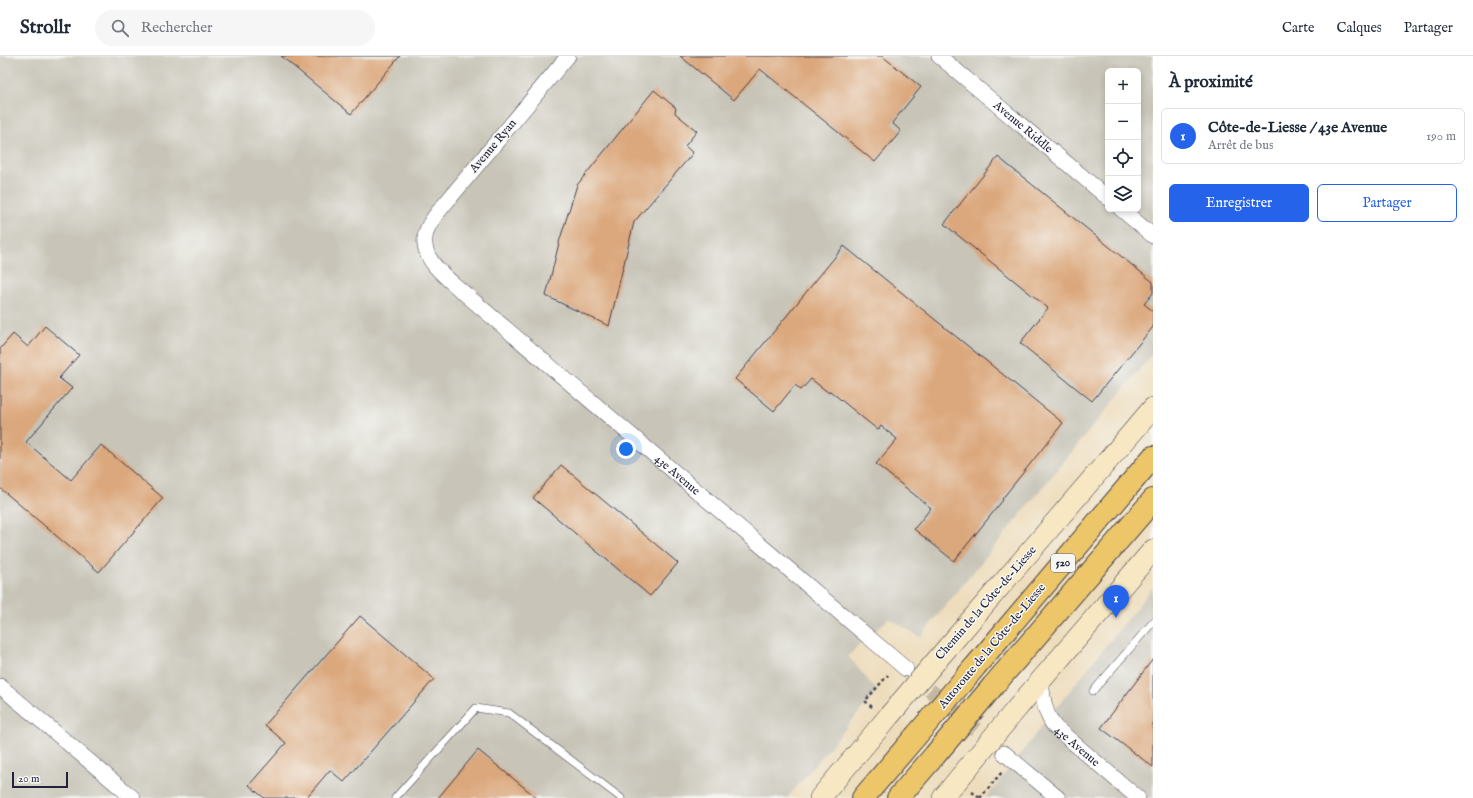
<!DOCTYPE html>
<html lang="fr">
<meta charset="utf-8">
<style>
body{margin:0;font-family:"IM FELL English",serif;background:#f6f6f7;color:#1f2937}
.controls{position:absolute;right:12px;top:12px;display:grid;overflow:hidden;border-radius:6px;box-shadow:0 2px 6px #0003}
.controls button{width:36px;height:36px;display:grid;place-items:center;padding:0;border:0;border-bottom:1px solid #e0e1e3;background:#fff;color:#1f2937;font:20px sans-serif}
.scale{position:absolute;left:12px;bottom:10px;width:56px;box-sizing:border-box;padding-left:4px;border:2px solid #22223b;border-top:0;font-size:11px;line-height:14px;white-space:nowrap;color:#22223b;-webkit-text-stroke:3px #f6f6f2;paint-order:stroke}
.you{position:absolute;left:626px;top:393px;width:14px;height:14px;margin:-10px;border:3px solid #fff;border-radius:50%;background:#1a73e8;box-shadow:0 0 0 6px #1a73e833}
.badge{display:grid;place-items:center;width:26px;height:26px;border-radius:50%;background:#2563eb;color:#fff;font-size:13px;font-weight:700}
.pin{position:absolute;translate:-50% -33px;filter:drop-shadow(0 1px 2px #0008)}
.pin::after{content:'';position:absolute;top:21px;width:14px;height:12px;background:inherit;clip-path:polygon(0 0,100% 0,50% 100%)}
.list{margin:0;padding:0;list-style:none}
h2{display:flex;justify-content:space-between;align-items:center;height:52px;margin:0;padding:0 16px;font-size:17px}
h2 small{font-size:13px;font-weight:400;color:#747a83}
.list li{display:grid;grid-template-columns:26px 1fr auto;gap:12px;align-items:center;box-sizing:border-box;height:56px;margin:0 8px 8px;padding:0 8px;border:1px solid #e0e1e3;border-radius:6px}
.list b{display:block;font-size:15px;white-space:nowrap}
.list p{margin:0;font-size:13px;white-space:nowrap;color:#747a83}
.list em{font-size:13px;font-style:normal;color:#747a83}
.actions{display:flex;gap:8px;padding:12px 16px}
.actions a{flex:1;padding:9px 0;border:1px solid #2563eb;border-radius:6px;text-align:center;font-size:14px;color:#2563eb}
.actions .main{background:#2563eb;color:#fff}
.icon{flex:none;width:22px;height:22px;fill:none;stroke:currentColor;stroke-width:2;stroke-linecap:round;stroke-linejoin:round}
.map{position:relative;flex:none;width:1153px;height:742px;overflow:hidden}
header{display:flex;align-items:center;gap:24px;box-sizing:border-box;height:56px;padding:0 20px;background:#fff;border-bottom:1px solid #e0e1e3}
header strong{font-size:19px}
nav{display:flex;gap:22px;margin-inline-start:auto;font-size:14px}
.search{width:280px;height:36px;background:#f6f6f7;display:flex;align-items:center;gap:10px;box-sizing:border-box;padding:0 14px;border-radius:22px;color:#747a83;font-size:15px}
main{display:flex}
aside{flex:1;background:#fff}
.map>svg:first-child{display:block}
</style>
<header>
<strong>Strollr</strong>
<div class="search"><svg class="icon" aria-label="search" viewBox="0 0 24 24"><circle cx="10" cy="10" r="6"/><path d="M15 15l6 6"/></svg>Rechercher</div>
<nav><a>Carte</a><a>Calques</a><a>Partager</a></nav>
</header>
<main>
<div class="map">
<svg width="1153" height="742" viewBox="0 0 1153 742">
<rect width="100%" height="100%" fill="#f6f6f2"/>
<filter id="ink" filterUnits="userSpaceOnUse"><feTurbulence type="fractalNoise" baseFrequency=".025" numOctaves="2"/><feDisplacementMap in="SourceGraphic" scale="8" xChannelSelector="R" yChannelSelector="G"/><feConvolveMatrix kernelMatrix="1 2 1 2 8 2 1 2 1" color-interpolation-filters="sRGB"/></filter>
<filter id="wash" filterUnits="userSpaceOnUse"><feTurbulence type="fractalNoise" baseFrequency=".012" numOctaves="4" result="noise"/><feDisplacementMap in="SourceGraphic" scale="16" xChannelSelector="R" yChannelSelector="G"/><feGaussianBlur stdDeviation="0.9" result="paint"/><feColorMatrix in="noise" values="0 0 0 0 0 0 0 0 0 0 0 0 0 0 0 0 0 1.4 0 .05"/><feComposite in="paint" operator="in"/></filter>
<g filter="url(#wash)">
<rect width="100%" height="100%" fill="#eeddbc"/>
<!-- industrial -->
<g fill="#c8c4b8" fill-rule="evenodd">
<path d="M0 0H1153V297L920 581 889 562 848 600 877 635 787 742H0ZM1108 15H1138V153H1108Z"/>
<polygon points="1153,531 1153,742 986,742 1037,676"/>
</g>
<g id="blocks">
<!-- building -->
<g fill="#dba77c">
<polygon points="281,0 400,0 351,58"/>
<polygon points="680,0 882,0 921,31 892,67 901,75 875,106 760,13 734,44"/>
<polygon points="654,34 676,52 675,57 697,75 685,90 693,97 634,166 609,270 546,240 560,183 577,129"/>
<polygon points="998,101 1153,226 1153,237 1144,248 1153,255 1153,271 1092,345 1020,287 1048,252 944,168"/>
<polygon points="844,190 1063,367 1002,443 1003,444 954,505 914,473 931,452 876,408 897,383 881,370 878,374 830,335 829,337 811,323 801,334 795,329 774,355 735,323"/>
<polygon points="45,270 79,299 59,322 72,332 26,386 71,424 101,389 163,442 99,516 0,432 0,293 13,278 28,291"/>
<polygon points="561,409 678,507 650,540 533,442"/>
<polygon points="360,560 434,623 344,726 330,714 306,742 264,742 249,729 286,687 265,669"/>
<polygon points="1153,603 1153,711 1101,672"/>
<polygon points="478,694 537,742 438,742"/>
</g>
</g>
</g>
<g filter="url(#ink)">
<use href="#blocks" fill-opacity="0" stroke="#413e4e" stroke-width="1"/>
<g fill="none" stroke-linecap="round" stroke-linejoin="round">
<!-- street-tunnel -->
<polyline stroke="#c5b8a2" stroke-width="15" stroke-dasharray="15 8" stroke-linecap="butt" points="912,619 998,692"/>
<!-- lane casing -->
<g stroke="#413e4e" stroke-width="8">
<g id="lane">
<polyline points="1093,635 1153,566"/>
<polyline points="395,742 476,652 509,657 621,742"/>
</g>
</g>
<!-- street casing -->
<g stroke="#413e4e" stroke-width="16">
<g id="street">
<path id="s1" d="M568 0 439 155C434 161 428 169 426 177 419 200 442 218 457 231L906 613"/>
<path id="s2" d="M939 0 1108 142"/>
<polyline points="1121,153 1153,180"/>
<path id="s3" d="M1041 625C1043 641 1044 657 1055 671L1138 742"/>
<polyline points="0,630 133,742"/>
<polyline points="1004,697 1058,742"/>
</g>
</g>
<!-- secondary casing -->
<g stroke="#413e4e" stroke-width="22">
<g id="secondary">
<polyline points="948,591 1153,352"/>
<polyline points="1018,651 1153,494"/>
<polyline points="820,742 889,660"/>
<polyline points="943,742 961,720"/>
</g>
</g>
<!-- highway casing -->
<g stroke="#413e4e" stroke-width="24">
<g id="highway">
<polyline points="973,613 1153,401"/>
<polyline points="993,630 1153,444"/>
<polyline points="863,742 915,681"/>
<polyline points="898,742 935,699"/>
</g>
</g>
<!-- path -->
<g stroke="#413e4e" stroke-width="2.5" stroke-dasharray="3 3" stroke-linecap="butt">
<polyline points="872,651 865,645 888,619"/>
<polyline points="972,736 980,742"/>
<polyline points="980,742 1002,716"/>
</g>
<!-- lane -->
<use href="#lane" stroke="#fff" stroke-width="7"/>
<!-- street -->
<use href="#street" stroke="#fff" stroke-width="15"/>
<!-- secondary -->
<use href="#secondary" stroke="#f7e8c3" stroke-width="21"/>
<!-- highway -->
<use href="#highway" stroke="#ecc669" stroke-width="22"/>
<!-- secondary-bridge casing -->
<g stroke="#413e4e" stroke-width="22" stroke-linecap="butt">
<g id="secondary-bridge">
<polyline points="889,660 948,591"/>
<polyline points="961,720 1018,651"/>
</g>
</g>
<!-- highway-bridge casing -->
<g stroke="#413e4e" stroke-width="24" stroke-linecap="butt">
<g id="highway-bridge">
<polyline points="915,681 973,613"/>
<polyline points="935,699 993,630"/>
</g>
</g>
<!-- secondary-bridge -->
<use href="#secondary-bridge" stroke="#f7e8c3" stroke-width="21"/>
<!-- highway-bridge -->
<use href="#highway-bridge" stroke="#ecc669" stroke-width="22"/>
</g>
</g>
<g text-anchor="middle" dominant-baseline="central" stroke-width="3" stroke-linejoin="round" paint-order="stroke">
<!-- shield labels -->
<rect fill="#f6f6f2" stroke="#626272" stroke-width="1" x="1051" y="498" width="24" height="18" rx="3"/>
<g font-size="11" font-weight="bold" fill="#22223b">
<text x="1063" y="507">520</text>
</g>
<!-- street labels -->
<g font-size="12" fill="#22223b" stroke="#f6f6f2">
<text stroke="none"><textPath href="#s2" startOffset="110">Avenue Riddle</textPath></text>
<text transform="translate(493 90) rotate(-50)">Avenue Ryan</text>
<text stroke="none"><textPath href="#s1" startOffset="583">43e Avenue</textPath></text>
<text transform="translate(986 547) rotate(-49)">Chemin de la Côte-de-Liesse</text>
<text transform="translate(992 590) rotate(-50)">Autoroute de la Côte-de-Liesse</text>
<text stroke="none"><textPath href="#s3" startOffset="78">43e Avenue</textPath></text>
</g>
</g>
</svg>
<div class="controls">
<button>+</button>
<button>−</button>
<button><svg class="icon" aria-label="locate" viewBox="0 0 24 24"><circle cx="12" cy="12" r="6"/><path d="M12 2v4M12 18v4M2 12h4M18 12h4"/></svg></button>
<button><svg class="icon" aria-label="layers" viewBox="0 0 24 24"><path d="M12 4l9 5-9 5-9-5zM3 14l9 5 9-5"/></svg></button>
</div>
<div class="scale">20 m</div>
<div class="you"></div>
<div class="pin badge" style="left:1116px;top:562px">1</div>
</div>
<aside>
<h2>À proximité<small></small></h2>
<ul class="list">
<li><span class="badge">1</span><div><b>Côte-de-Liesse / 43e Avenue</b><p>Arrêt de bus</p></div><em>190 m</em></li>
</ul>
<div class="actions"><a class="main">Enregistrer</a><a>Partager</a></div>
</aside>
</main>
